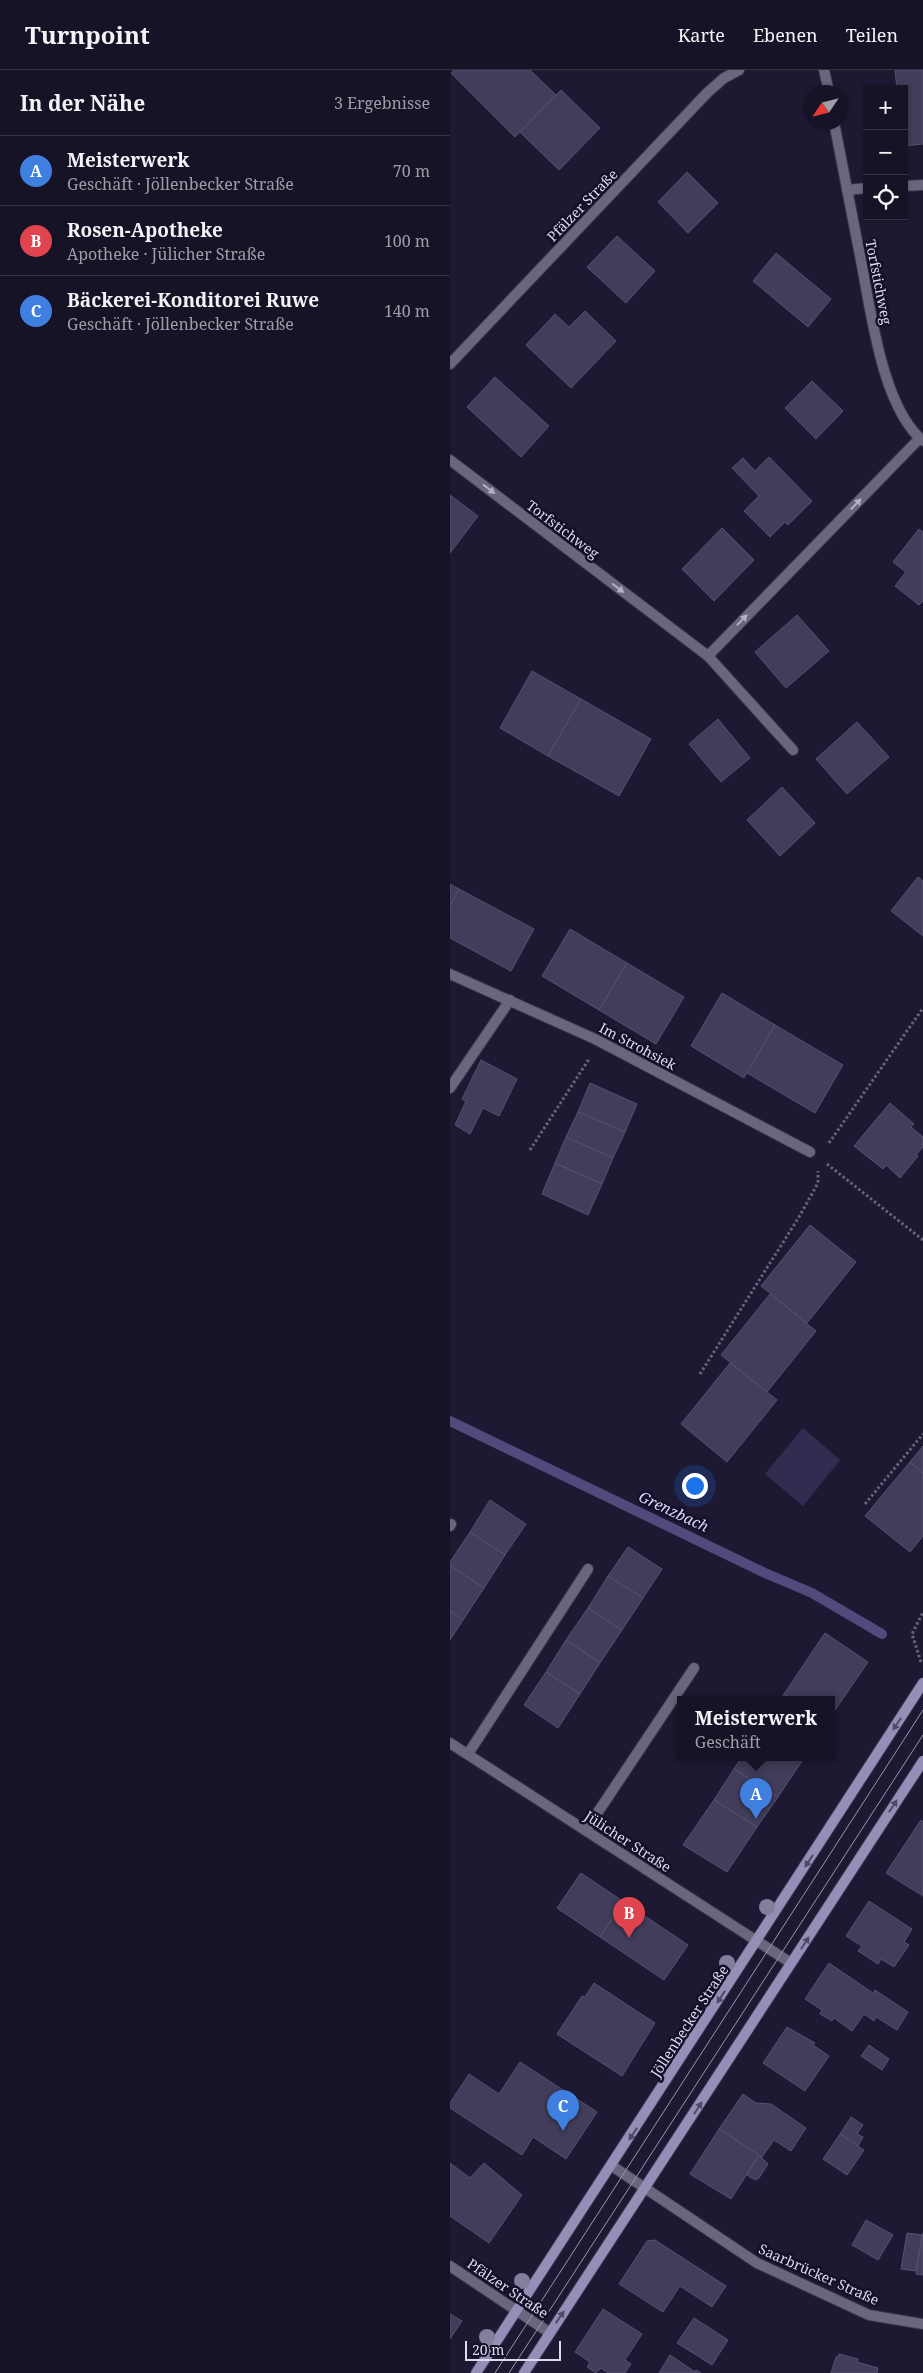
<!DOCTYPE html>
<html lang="de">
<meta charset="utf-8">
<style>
body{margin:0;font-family:"Noto Serif",serif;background:#232032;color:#f1f3f6}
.controls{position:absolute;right:15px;top:15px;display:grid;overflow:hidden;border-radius:0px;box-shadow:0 1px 4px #0004}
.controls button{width:45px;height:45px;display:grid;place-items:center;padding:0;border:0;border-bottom:1px solid #353243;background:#161326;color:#f1f3f6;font:25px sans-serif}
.compass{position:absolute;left:353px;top:15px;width:45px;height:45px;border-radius:50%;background:#161326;box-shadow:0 1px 4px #0004;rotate:235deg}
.scale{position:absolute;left:15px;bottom:12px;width:96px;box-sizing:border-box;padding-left:5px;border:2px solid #dcdaec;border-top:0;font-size:14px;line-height:18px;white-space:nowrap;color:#dcdaec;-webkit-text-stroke:4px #151029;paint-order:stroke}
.you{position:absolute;left:244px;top:1415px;width:18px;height:18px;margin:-12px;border:4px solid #fff;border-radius:50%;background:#1a73e8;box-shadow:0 0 0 8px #1a73e833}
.badge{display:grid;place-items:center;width:32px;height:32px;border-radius:50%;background:#b7abf8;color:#fff;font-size:16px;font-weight:700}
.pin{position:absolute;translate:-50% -41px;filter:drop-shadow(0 1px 2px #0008)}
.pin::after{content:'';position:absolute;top:26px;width:18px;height:15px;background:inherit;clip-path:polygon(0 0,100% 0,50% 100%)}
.popup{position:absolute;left:227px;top:1626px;width:158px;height:65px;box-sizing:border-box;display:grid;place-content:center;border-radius:0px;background:#161326;filter:drop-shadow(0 1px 4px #0005);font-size:16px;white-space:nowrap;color:#9e9ea7}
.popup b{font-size:19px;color:#f1f3f6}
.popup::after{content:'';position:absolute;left:50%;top:100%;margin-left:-10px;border:10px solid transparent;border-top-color:#161326}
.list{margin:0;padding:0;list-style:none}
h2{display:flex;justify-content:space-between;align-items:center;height:65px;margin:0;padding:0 20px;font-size:21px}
h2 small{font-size:16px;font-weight:400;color:#9e9ea7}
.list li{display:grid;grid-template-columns:32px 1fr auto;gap:15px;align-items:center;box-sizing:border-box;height:70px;padding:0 20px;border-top:1px solid #353243}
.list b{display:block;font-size:19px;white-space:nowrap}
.list p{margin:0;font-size:16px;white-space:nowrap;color:#9e9ea7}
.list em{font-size:16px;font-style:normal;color:#9e9ea7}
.icon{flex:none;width:28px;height:28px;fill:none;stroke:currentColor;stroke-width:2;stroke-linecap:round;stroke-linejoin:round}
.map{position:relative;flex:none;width:473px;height:2303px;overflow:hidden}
header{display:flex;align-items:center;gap:30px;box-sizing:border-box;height:70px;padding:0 25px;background:#161326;border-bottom:1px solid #353243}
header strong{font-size:24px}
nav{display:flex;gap:28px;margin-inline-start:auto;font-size:18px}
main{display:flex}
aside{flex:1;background:#161326}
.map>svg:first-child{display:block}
</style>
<header>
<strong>Turnpoint</strong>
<nav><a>Karte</a><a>Ebenen</a><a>Teilen</a></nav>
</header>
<main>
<aside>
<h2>In der Nähe<small>3 Ergebnisse</small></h2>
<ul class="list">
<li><span class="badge" style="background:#3f7fe0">A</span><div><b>Meisterwerk</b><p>Geschäft · Jöllenbecker Straße</p></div><em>70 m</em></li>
<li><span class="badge" style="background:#e0444e">B</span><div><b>Rosen-Apotheke</b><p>Apotheke · Jülicher Straße</p></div><em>100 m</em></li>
<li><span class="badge" style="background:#3f7fe0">C</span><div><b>Bäckerei-Konditorei Ruwe</b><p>Geschäft · Jöllenbecker Straße</p></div><em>140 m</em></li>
</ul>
</aside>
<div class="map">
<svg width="473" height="2303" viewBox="0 0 473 2303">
<rect width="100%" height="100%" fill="#1e1933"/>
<!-- green -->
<polygon fill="#332c51" points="353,1358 390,1390 353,1436 315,1404"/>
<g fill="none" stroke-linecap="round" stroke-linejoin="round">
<!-- stream -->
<polyline stroke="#52497d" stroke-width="10" points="0,1351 315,1503 362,1523 432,1564"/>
</g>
<!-- building -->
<g fill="#413d5a" stroke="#55516f">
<polygon points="4,0 80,0 106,25 65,67 1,3"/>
<polygon points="445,0 473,0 473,74 454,76 454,19 447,19"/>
<polygon points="111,20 150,58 109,100 70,62"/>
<polygon points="237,102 268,133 238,163 208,132"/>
<polygon points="167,166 205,201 176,233 137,197"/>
<polygon points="326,183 381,229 358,257 303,211"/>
<polygon points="135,241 166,271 121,318 76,275 105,244 119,257"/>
<polygon points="45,307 99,356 71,387 17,337"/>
<polygon points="362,311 393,341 366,369 335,338"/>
<polygon points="319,387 362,431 338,455 335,452 320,467 294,441 309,426 282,398 293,388 305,401"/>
<polygon points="0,425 28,446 0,483"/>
<polygon points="272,458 304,490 264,531 232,499"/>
<polygon points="469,459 473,462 473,531 469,535 445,516 456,502 443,492"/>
<polygon points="347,545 379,581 336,618 305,582"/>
<polygon points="82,601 131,629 98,686 50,658"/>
<polygon points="131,629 201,669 169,726 98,686"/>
<polygon points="268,649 300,688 271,712 239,674"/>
<polygon points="407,652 439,687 397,724 366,689"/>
<polygon points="332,717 365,753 330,786 297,750"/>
<polygon points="468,807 473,811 473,866 441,841"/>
<polygon points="0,814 9,819 0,836"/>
<polygon points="9,819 84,859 61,901 0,868 0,836"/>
<polygon points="120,859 177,893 149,940 92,906"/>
<polygon points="177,893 234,927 206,974 149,940"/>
<polygon points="272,923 325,955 294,1008 241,976"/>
<polygon points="325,955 393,995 365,1043 297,1003"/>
<polygon points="31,990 67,1009 49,1046 33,1038 20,1064 5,1055 16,1031 12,1029"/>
<polygon points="140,1013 187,1034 175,1062 128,1042"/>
<polygon points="440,1033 464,1054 461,1057 473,1067 473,1077 466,1085 468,1086 450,1108 436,1095 433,1099 404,1076"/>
<polygon points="128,1042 175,1062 163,1088 116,1067"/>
<polygon points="116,1067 163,1088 152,1114 105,1093"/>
<polygon points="105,1093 152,1114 138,1145 92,1124"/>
<polygon points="360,1155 406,1192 357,1253 311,1216"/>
<polygon points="320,1224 366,1261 317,1322 271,1285"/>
<polygon points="280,1293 327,1330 277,1392 231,1354"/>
<polygon points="473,1376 473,1403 460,1392"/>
<polygon points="460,1392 473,1403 473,1466 460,1482 415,1446"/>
<polygon points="40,1430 76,1454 55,1485 20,1462"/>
<polygon points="20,1462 55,1485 34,1518 0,1496 0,1492"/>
<polygon points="178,1477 212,1499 193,1528 158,1506"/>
<polygon points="0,1496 34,1518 13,1550 0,1541"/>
<polygon points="158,1506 193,1528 172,1560 138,1538"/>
<polygon points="138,1538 172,1560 150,1593 116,1570"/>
<polygon points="0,1541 13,1550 0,1570"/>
<polygon points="375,1563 418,1592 381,1646 381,1630 343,1630 334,1624"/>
<polygon points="116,1570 150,1593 130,1624 96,1602"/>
<polygon points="96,1602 130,1624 108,1658 74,1635"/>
<polygon points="334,1624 343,1630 330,1630"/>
<polygon points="291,1688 354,1688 328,1727 284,1699"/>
<polygon points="284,1699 328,1727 307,1757 264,1730"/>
<polygon points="264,1730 307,1757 277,1802 233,1775"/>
<polygon points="471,1750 473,1752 473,1826 436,1803"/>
<polygon points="131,1803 174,1832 150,1867 107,1838"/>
<polygon points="419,1831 462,1859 454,1872 459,1875 444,1897 431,1889 428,1894 408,1881 412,1876 396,1866"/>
<polygon points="174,1832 238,1875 214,1910 150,1867"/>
<polygon points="379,1893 423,1923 425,1920 458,1942 447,1960 426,1947 424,1951 414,1944 402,1961 384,1948 382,1951 370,1944 372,1940 355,1929"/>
<polygon points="144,1913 205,1953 172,2006 107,1964 132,1926 135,1927"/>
<polygon points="337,1957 365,1973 363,1975 379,1986 355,2021 313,1993"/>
<polygon points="419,1975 439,1989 432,2000 411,1986"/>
<polygon points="70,1992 147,2042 116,2089 83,2067 72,2085 0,2038 0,2033 19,2004 49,2024"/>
<polygon points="293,2024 306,2033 321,2034 356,2058 341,2081 324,2070 312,2087 269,2059"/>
<polygon points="401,2047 413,2055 407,2064 413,2067 408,2076 390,2064"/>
<polygon points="269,2059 309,2085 281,2129 240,2104"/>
<polygon points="390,2064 414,2080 397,2105 373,2089"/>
<polygon points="309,2085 318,2094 309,2108 305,2110 297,2105"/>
<polygon points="0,2093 20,2108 34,2093 72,2125 39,2173 0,2146"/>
<polygon points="416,2150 443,2165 428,2190 402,2175"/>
<polygon points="457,2163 472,2165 466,2201 451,2199"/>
<polygon points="473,2163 473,2205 466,2204"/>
<polygon points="205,2170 276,2216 262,2237 230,2216 213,2242 169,2214 197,2171"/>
<polygon points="153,2239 192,2264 175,2290 181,2294 175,2303 158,2303 151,2298 146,2303 137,2297 140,2292 125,2282"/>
<polygon points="0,2244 12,2251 0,2269"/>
<polygon points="244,2248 278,2270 262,2295 227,2273"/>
<polygon points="389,2284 408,2289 407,2292 428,2298 427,2303 381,2303 386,2287 388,2287"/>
<polygon points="220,2285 245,2302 246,2300 251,2303 209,2303"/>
</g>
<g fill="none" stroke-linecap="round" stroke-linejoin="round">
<!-- lane casing -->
<g stroke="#39344d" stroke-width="12">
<g id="lane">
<polyline points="454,116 473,115"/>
<polyline points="397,120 417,118"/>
<polyline points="0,1018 60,930"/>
<polyline points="0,1456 1,1454"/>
<polyline points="18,1684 138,1499"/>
<polyline points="136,1760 244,1598"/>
</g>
</g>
<!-- street casing -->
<g stroke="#39344d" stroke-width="12">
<g id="street">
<polyline points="374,0 379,22"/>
<path d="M384 52C393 99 402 145 411 191 421 241 432 337 473 371"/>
<polyline points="0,294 257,23 274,8 289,0"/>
<polyline points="0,390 258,586 470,368"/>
<polyline points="258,586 343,680"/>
<polyline points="0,904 145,969 360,1082"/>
<polyline points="0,1673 341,1893"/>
<polyline points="162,2096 307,2193 419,2245 473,2254"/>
<polyline points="0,2196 100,2263"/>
</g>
</g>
<!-- secondary casing -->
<g stroke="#39344d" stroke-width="12">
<g id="secondary">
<polyline points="26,2303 473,1613"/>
<polyline points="74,2303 473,1691"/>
</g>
</g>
<!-- path -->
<g stroke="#67637a" stroke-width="3" stroke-dasharray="2.5 2.5" stroke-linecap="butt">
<polyline points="379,1073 473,938"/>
<polyline points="80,1080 139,989"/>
<polyline points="377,1094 473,1170"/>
<polyline points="250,1304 349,1147 368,1113 368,1101"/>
<polyline points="415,1434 473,1364"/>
<polyline points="471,1592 462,1564 473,1542"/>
</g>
<!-- lane -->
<use href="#lane" stroke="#69667e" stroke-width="10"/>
<!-- street -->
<use href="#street" stroke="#69667e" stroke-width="10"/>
<!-- secondary -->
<use href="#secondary" stroke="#948fb6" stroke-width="10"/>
<!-- tram -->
<g stroke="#9996ab" stroke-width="1">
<polyline points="45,2303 473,1640"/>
<polyline points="59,2303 473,1665"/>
</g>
</g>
<!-- trees -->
<g fill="#827e9c">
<circle cx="317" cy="1837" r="8"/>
<circle cx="277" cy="1893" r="8"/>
<circle cx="72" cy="2211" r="8"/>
<circle cx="37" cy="2267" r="8"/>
</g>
<!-- one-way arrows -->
<defs><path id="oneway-solid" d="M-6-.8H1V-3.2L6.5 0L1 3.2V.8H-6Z" transform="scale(1.25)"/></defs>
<g fill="#b4b1c6">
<use href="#oneway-solid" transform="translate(39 419) rotate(37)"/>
<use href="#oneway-solid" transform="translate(406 434) rotate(-46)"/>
<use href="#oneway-solid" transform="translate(168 518) rotate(37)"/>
<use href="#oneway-solid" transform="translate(292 550) rotate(-46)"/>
</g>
<g fill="#4e4968">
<use href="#oneway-solid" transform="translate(447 1654) rotate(123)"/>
<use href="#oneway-solid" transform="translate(443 1736) rotate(-57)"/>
<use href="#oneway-solid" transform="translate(359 1791) rotate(123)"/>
<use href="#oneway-solid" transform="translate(355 1873) rotate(-57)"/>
<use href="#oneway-solid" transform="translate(271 1927) rotate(123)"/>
<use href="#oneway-solid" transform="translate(248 2038) rotate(-57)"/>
<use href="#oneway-solid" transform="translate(183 2064) rotate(123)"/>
<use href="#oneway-solid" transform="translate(110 2247) rotate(-56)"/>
</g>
<g text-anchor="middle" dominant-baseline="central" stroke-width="5" stroke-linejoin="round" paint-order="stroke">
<!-- street labels -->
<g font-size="14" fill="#dcdaec" stroke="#151029">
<text transform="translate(132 135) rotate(-46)">Pfälzer Straße</text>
<text transform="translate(429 212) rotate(79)">Torfstichweg</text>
<text transform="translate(113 459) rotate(37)">Torfstichweg</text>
<text transform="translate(188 976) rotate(28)">Im Strohsiek</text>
<text transform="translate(178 1771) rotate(33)">Jülicher Straße</text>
<text transform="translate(239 1951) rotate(-57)">Jöllenbecker Straße</text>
<text transform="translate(369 2204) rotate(24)">Saarbrücker Straße</text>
<text transform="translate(58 2218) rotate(34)">Pfälzer Straße</text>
</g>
<!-- water labels -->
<g font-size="15" font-style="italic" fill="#dad6f8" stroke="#151029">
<text transform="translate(224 1441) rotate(25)">Grenzbach</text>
</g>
</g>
</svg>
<div class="controls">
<button>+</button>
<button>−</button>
<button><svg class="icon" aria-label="locate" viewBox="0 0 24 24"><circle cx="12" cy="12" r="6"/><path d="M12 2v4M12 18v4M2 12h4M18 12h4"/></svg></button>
</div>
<svg class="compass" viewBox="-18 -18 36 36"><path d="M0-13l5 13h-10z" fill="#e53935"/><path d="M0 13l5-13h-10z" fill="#9e9ea7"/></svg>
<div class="scale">20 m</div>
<div class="you"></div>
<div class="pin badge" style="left:306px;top:1749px;background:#3f7fe0">A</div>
<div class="popup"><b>Meisterwerk</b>Geschäft</div>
<div class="pin badge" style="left:179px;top:1868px;background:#e0444e">B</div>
<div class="pin badge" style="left:113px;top:2061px;background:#3f7fe0">C</div>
</div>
</main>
